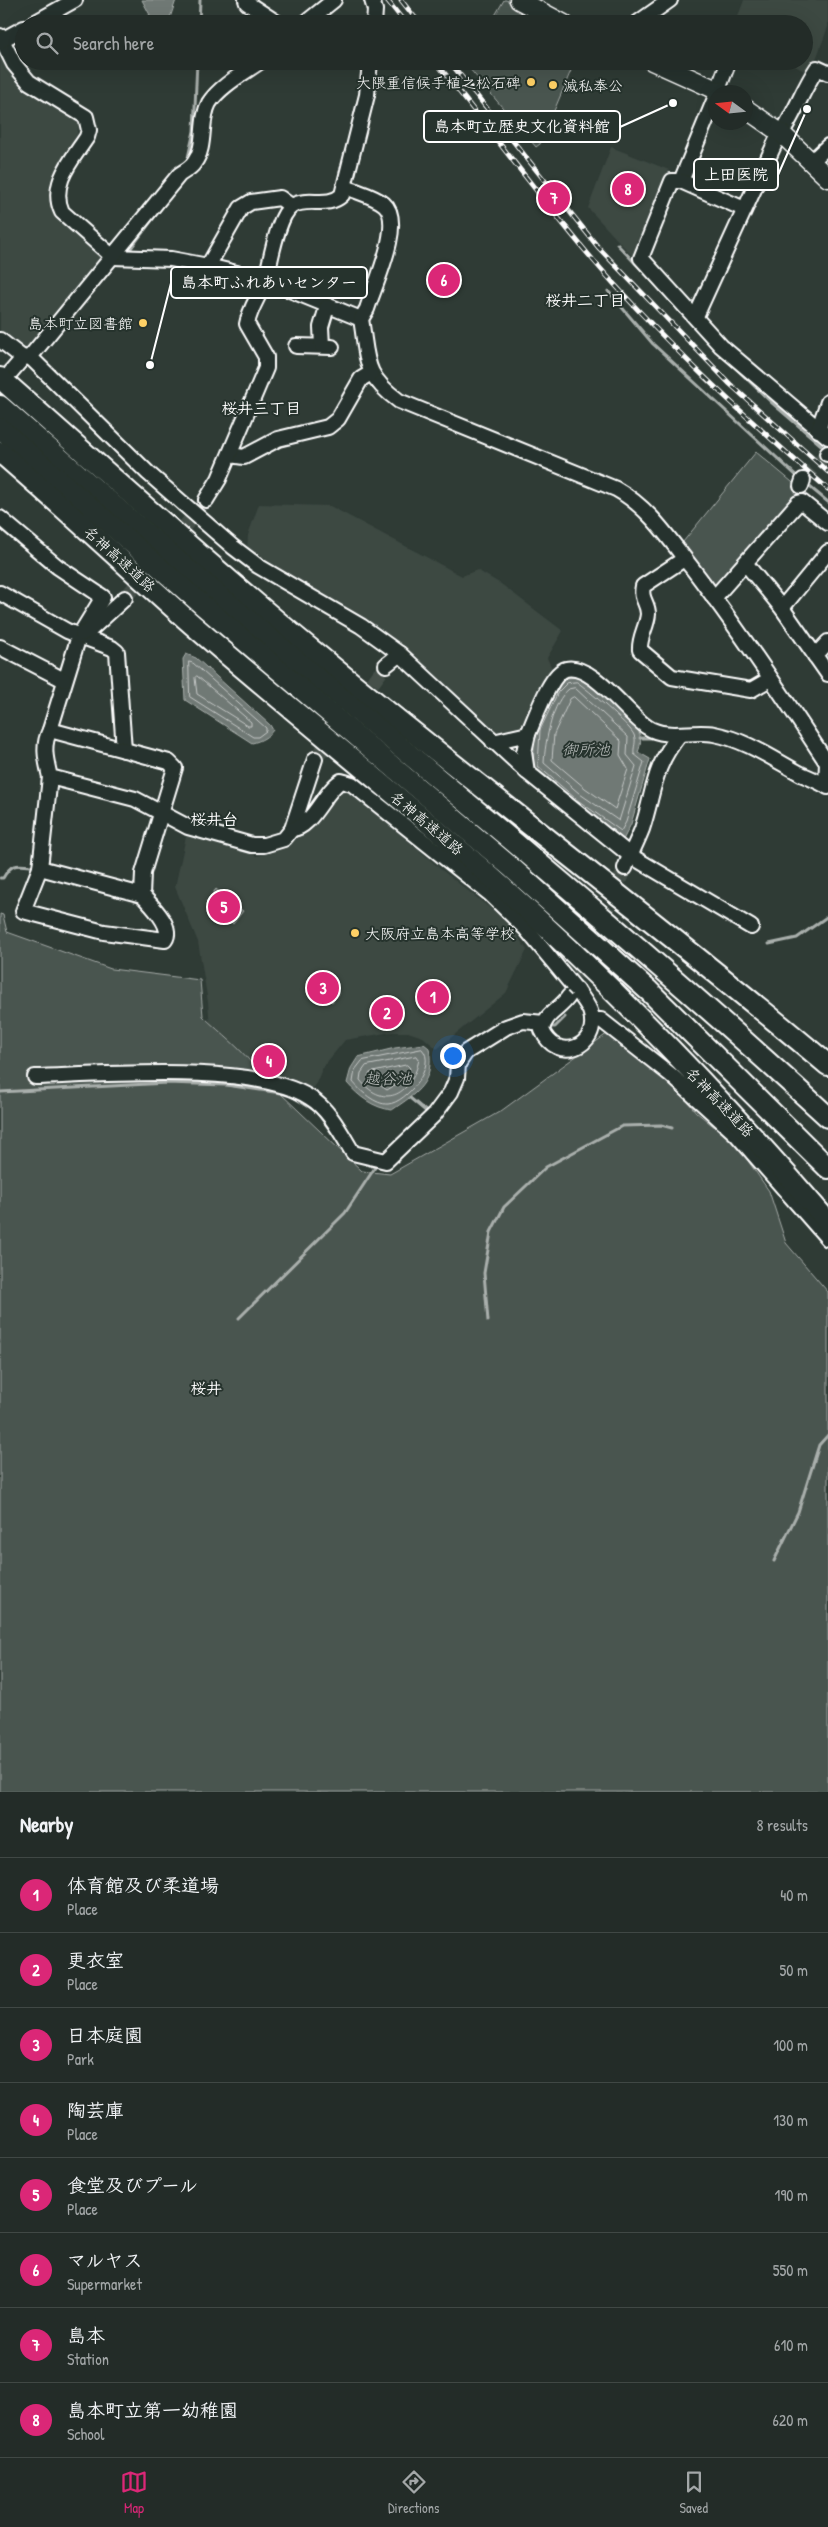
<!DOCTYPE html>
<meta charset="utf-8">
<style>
body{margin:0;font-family:"Patrick Hand","Klee One",sans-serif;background:#2b3430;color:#f1f3f6}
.compass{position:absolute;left:708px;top:85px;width:45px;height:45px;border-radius:50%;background:#232c28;box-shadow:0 5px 20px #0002;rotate:285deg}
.you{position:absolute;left:452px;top:1055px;width:18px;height:18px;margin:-12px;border:4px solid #fff;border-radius:50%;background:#1a73e8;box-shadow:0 0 0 8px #1a73e833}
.badge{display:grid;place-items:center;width:32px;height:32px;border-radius:50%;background:#db2777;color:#fff;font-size:16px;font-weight:700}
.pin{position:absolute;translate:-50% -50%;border:2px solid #fff;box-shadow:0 1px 5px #0006}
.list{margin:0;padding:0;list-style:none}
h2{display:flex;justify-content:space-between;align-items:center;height:65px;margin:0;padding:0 20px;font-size:21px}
h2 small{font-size:16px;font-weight:400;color:#a3a7a8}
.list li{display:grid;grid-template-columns:32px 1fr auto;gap:15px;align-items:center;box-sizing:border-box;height:75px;padding:0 20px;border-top:1px solid #404845}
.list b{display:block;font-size:19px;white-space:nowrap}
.list p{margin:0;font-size:16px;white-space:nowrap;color:#a3a7a8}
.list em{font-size:16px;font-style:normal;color:#a3a7a8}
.icon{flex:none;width:28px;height:28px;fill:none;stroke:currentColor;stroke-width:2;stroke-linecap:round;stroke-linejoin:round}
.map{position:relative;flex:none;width:828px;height:1792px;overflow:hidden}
.search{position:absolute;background:#232c28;box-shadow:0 5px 20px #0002;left:15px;right:15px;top:15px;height:55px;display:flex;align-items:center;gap:12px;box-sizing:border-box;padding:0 18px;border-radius:28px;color:#a3a7a8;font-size:19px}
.sheet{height:665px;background:#232c28}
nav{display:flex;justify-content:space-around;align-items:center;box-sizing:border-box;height:70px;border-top:1px solid #404845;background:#232c28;font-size:14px;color:#a3a7a8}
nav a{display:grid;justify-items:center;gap:2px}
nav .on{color:#db2777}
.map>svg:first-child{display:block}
</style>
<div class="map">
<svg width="828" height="1792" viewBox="0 0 828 1792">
<rect width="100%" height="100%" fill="#2f3b35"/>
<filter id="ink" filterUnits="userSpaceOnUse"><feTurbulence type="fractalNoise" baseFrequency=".02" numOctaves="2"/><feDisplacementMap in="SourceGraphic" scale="10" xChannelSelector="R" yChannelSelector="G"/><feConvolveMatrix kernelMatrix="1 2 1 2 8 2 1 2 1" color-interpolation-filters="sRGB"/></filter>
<g filter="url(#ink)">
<!-- built -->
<g fill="#3c4842">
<polygon points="744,0 828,0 828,27 812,70 806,72 786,61 804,61 804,24 735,24"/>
<polygon points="3,55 76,118 79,123 77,134 49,188 52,205 57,214 101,258 102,263 31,349 22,352 0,336 0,57"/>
<polygon points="611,147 669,170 634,258 588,208"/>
<polygon points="259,504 330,506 462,576 477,570 501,584 563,631 547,658 552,668 527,723 520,731 500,734 490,729 390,639 247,552 248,535"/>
<polygon points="343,789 349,790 442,870 509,923 527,950 506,993 437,1049 423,1037 408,1032 392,1032 345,1040 323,1067 314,1088 244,1068 211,1040 208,1002 198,942 175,887 187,832 251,850 256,856 274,852 276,847 293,841 309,826 336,791"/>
</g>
<!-- green -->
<g fill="#4a544f" stroke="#a4aaa7">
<polygon points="504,0 506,0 552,24 490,24"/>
<polygon points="463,61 575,61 540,144 536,147"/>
<polygon points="756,452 798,487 796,497 719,589 714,587 683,542"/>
<path d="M0 914 3 915 7 932 111 969 200 980 203 1016C221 1034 244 1050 258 1072L362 1171 390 1174 501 1111 619 1025 627 1038 672 1082 696 1112 737 1145 769 1191 786 1243 828 1292V1792H0Z"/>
<polygon points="314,974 339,994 332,1002 307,982"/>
</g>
<!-- water -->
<g fill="#707975" stroke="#a9afac">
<polygon points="142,0 176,0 168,24 134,24 150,15"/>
<path d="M186 654 196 658 270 725 273 730C268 737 261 741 252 743L185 700 183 659Z"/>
<path d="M577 677C594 687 625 714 637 729 642 736 641 745 638 752L650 759 631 824 623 840 573 803 533 768 535 729 559 682 566 678Z"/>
<polygon points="216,889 243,911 233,924 206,902"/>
<path d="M424 1044 429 1048C435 1082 417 1093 392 1110 374 1108 359 1097 347 1083L351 1068 358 1057 395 1048Z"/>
</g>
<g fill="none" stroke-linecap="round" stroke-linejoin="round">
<!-- shore -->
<g stroke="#c6c9c8" stroke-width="1">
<polygon points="189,662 193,663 266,728 266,731 258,737 253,737 190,697"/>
<polygon points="197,676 251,722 251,726 248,726 197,694 195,678"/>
<path d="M577 682C587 689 630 725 634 735 637 742 633 747 634 754L644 762 626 822 621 831 576 799 538 766 540 730 558 692 567 683Z"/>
<path d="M575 688 628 737 627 755 636 766 619 821 580 794 544 763C545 743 552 701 569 689Z"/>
<polygon points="574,697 621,741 620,755 628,769 615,809 585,788 552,760 554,734 570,699"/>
<polygon points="216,897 234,910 234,915 230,915 214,903"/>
<path d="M422 1049C438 1065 406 1103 388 1104 376 1105 360 1091 353 1082L355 1070 362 1061Z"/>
<path d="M417 1056 419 1059C413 1093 385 1111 360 1080L361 1073 366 1066Z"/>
<polygon points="407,1065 410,1068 405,1079 387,1090 368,1077 370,1073"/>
</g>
<!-- stream -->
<g stroke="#a9afac" stroke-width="3">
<polyline points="199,24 200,0"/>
<polyline points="187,162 194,131 197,61"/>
<polyline points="617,244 670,300"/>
<polyline points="131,248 171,195"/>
<polyline points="608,291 653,344 800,479"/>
<polyline points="726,359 771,402 827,450"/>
<polyline points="805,483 828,502"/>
<polyline points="640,738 657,738"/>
<path d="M0 878H3C11 864 15 864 31 866"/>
<polyline points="769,944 797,938 828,916"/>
<polyline points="547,1027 555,1027 565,1017"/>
<polyline points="0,1092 167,1083 226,1085 288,1094 316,1111 341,1145"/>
<polyline points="410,1098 428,1113"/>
<polyline points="390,1148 403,1135"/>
<polyline points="362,1162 375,1167"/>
<polyline points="239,1318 345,1213 378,1163"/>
<polyline points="488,1321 484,1273 491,1232 504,1207 546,1167 622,1126 661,1125 672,1128"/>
<polyline points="774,1561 798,1512 819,1445 828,1435"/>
</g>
<!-- minor-tunnel -->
<g stroke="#444f49" stroke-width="14" stroke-dasharray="14 7" stroke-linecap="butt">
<polyline points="803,480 827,454"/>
<polyline points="172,542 206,500"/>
<polyline points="125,598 147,572"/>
<polyline points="360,700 386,665"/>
<polyline points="315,759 335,733"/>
<polyline points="569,996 625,868"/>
</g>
<!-- minor casing -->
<g stroke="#fff" stroke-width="18">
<g id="minor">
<polyline points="246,0 247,3 279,24"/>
<polyline points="372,0 375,10 374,24"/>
<polyline points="32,24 75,0"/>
<polyline points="304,24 334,0"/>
<polyline points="636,24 670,0"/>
<path d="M0 36 14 64 29 82 86 117 89 130 87 137C72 160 49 184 62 212L113 257 171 259 208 266 265 280 361 319"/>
<polyline points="0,41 24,28"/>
<polyline points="717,92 729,61"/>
<polyline points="812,161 828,146"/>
<polyline points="681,181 716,96"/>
<path d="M346 187C357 192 374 196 384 204 405 222 374 286 367 309L361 319C368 360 363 375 399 401L616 489C650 508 669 539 692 568 740 631 784 697 827 763L826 785"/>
<polyline points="744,209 681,181 672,181 641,258 721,346 828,437"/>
<polyline points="208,266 241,208 251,202 280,198 291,206"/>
<path d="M696 316 776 141C793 119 801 92 817 68L828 73"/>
<polyline points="0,340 23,358"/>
<polyline points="296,346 332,347"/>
<polyline points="322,346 321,327 327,307"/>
<polyline points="30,357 148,473 233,547 258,566 361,626 400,654 527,772 631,856 751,927"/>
<path d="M11 372 23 358 30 357 179 175C184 171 190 169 194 163 207 146 199 122 209 103 220 86 244 73 261 61"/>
<polyline points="818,430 828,402"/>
<polyline points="827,454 828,453"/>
<polyline points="230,455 244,457 278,439 328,427 338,419 361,379 371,373"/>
<polyline points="801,486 803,480"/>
<path d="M206 500 219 479 266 368V357L247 324C250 307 261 294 266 278 271 261 277 216 292 206 308 196 327 209 342 195L367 95 370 61"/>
<path d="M0 518 58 567 103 597 79 636 50 730C42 746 46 760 50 777L135 799 188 827 252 845H264L284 839 292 829 315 759"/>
<path d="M684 559 643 586C640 600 648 602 648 614 647 627 639 637 640 650L672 677 751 690 770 679"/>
<polyline points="746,564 782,608 828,674"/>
<polyline points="0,593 67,631 112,648 117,652 124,750"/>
<polyline points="714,598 798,503 802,502 828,523"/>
<polyline points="782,608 828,552"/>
<polyline points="82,634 90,630 125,598"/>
<polyline points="0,647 64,680"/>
<polyline points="815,656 828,642"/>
<polyline points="386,665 400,654"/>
<path d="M528 734C535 719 550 673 566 669 592 663 626 713 647 727 666 740 693 730 714 734 746 740 773 759 801 774 810 778 820 782 828 787"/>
<polyline points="493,742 528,734 524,752 527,772"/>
<path d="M50 777 40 868 23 911 104 932 165 940C174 926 151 905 142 895"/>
<path d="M292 829C312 828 324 791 341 781L352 784 490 894 526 929 573 986"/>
<polyline points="40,868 142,895 143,873 175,768 169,762 50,730"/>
<path d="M625 868C630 855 637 842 642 829 655 789 652 769 680 734"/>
<path d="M569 996C560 1010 545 1013 542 1030 557 1065 600 1046 591 1014 589 1005 581 997 577 990"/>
<polyline points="592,1020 601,1020 671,1075 736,1134 828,1239"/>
<path d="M35 1077C101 1075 254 1062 309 1097 329 1109 341 1133 353 1153L386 1161 434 1115 451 1092 457 1078 458 1064 466 1052 506 1027 523 1021 544 1023"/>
</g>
</g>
<!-- major casing -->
<g stroke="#fff" stroke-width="21">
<g id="major">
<polyline points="519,0 564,24"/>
<polyline points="652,61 721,92"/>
<polyline points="746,109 782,134 828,178"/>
</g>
</g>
<!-- highway casing -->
<g stroke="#fff" stroke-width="24">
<g id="highway">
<path d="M0 378C106 471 209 566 318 655 486 794 661 924 828 1065"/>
<path d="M0 406C73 469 145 534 220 596 424 768 632 936 828 1117"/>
<polyline points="0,428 205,607 513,869 649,991 828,1168"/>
<path d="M0 452C63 506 124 564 186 619 283 704 385 784 482 869 605 977 721 1097 828 1222"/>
</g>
</g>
<!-- minor -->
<use href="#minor" stroke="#26332d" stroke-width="14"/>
<!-- major -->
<use href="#major" stroke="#26332d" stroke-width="18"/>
<!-- highway -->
<use href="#highway" stroke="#26332d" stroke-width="20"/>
<!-- rail casing -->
<g stroke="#fff" stroke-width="5">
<g id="rail">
<polyline points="387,0 406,24"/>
<polyline points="401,0 420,24"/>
<path d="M435 61C486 125 535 191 588 254 660 339 744 416 828 489"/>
<polyline points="449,61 598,247 730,384 828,472"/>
</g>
</g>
<!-- rail -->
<use href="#rail" stroke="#26332d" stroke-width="3" stroke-dasharray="9" stroke-linecap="butt"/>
<!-- minor-bridge casing -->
<g stroke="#fff" stroke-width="18" stroke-linecap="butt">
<polyline id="minor-bridge" points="573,986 577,990"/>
</g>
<!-- minor-bridge -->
<use href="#minor-bridge" stroke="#26332d" stroke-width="14"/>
</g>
</g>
<!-- markers -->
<g fill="#ffd166" stroke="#26332d" stroke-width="2">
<circle cx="531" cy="82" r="5"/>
<circle cx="553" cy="85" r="5"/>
<circle cx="143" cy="323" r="5"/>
<circle cx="355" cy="933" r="5"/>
</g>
<g text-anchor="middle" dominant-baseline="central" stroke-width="4" stroke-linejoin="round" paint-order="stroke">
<!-- poi labels -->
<g font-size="15" fill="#fff" stroke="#26332d" text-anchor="end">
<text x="521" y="82">大隈重信候手植之松石碑</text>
<text x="563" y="85" text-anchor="start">滅私奉公</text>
<text x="133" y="323">島本町立図書館</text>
<text x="365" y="933" text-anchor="start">大阪府立島本高等学校</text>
</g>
<!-- street labels -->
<g font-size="15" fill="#fff" stroke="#26332d">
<text transform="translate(120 559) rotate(42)">名神高速道路</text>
<text transform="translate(427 823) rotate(40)">名神高速道路</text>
<text transform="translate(720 1102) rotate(46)">名神高速道路</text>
</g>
<!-- neighbourhood labels -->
<g font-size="16" font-weight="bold" fill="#fff" stroke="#26332d">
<text x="585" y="300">桜井二丁目</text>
<text x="261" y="408">桜井三丁目</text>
<text x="214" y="819">桜井台</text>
<text x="206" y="1388">桜井</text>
</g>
<!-- water labels -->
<g font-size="16" font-style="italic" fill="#b8bcba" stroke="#26332d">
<text x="586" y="749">御所池</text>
<text x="388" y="1078">越谷池</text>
</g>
</g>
<!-- callouts -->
<path fill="none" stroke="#fff" stroke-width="2" d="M673 103L620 127M807 109L778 175M150 365L171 283"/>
<g fill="#fff" stroke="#26332d" stroke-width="2">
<circle cx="673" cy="103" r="5"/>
<circle cx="807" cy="109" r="5"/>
<circle cx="150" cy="365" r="5"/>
</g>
<g fill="#26332d" stroke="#fff" stroke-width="2">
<rect x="424" y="111" width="196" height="31" rx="5"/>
<rect x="694" y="159" width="84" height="31" rx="5"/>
<rect x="171" y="267" width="196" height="31" rx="5"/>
</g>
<g font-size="16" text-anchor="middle" font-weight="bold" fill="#fff">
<text x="522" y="132">島本町立歴史文化資料館</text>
<text x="736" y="180">上田医院</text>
<text x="269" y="288">島本町ふれあいセンター</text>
</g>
</svg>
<svg class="compass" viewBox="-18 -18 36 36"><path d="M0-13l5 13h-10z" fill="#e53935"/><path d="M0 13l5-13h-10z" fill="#a3a7a8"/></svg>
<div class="you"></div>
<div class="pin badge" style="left:433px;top:997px">1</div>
<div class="pin badge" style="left:387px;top:1013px">2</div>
<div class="pin badge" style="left:323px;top:988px">3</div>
<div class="pin badge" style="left:269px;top:1061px">4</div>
<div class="pin badge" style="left:224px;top:907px">5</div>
<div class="pin badge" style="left:444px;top:280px">6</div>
<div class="pin badge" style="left:554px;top:198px">7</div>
<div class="pin badge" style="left:628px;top:189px">8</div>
<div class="search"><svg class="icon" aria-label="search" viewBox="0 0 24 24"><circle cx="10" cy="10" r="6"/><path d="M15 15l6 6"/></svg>Search here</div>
</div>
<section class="sheet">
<h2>Nearby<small>8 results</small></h2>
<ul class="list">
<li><span class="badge">1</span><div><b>体育館及び柔道場</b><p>Place</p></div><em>40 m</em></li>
<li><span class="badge">2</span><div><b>更衣室</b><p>Place</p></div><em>50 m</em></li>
<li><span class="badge">3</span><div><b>日本庭園</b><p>Park</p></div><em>100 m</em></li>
<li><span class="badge">4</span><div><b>陶芸庫</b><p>Place</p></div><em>130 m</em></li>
<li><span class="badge">5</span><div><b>食堂及びプール</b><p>Place</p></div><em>190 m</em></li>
<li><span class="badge">6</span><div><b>マルヤス</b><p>Supermarket</p></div><em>550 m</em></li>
<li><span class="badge">7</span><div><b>島本</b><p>Station</p></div><em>610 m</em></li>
<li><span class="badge">8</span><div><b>島本町立第一幼稚園</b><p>School</p></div><em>620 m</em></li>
</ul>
</section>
<nav>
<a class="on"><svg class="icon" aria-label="map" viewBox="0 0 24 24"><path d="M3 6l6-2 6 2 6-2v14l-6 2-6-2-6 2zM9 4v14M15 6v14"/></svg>Map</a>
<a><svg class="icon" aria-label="directions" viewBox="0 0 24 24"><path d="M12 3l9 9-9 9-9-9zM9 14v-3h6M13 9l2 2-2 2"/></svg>Directions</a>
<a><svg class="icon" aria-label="saved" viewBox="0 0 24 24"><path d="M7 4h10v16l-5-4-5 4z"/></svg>Saved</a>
</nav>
